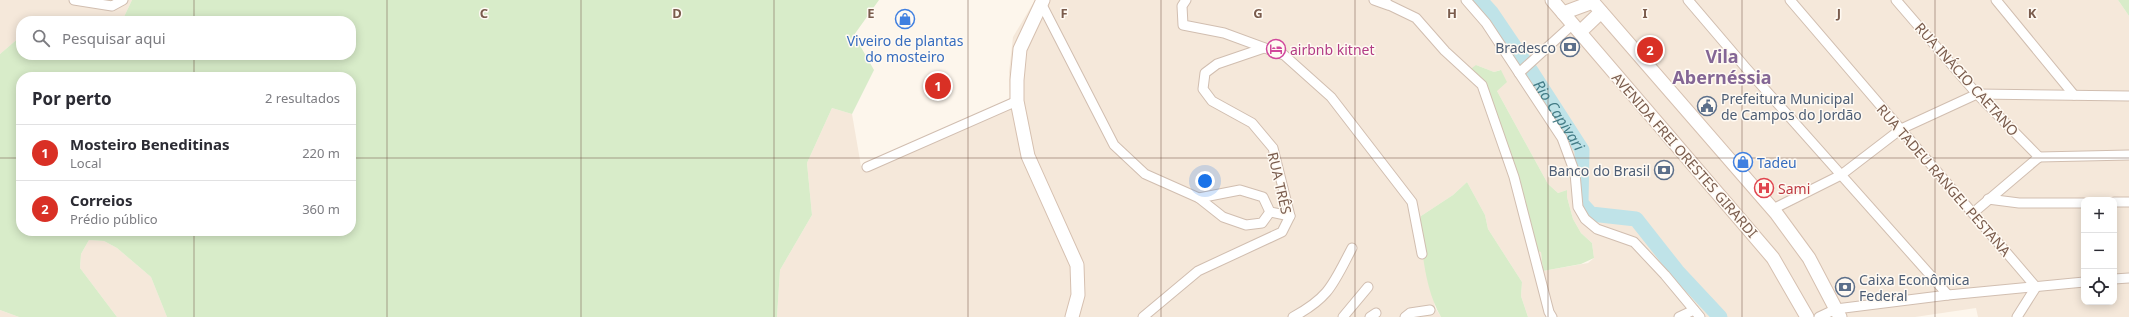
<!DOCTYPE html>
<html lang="pt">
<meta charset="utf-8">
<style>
body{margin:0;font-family:"Noto Sans",sans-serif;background:#f7f7f7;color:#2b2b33}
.controls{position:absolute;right:12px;bottom:12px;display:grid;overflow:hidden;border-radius:8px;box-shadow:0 2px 10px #0003}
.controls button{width:36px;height:36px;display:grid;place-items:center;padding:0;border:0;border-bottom:1px solid #e1e1e2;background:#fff;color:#2b2b33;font:20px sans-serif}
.you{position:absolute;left:1205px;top:181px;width:14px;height:14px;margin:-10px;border:3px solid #fff;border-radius:50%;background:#1a73e8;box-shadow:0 0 0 6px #1a73e833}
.badge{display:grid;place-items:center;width:26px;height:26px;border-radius:50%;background:#d93025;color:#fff;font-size:13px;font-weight:700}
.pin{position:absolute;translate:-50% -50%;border:2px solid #fff;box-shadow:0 1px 4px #0006}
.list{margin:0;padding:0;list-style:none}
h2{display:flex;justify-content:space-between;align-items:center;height:52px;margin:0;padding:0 16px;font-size:17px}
h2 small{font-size:13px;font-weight:400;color:#7c7c81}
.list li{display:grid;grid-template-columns:26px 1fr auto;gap:12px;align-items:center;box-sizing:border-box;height:56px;padding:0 16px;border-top:1px solid #e1e1e2}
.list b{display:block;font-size:15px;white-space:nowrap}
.list p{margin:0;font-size:13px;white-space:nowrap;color:#7c7c81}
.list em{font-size:13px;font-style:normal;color:#7c7c81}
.icon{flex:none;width:22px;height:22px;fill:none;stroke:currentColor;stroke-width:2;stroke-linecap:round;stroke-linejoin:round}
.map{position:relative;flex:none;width:2129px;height:317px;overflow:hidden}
.search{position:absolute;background:#fff;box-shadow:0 2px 10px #0003;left:16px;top:16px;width:340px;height:44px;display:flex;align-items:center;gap:10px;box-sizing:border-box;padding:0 14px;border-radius:16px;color:#7c7c81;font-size:15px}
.panel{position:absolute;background:#fff;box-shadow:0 2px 10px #0003;left:16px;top:72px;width:340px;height:164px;border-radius:16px}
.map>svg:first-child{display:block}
</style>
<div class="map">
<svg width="2129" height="317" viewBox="0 0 2129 317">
<rect width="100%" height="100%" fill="#fdf6ec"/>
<!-- residential -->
<g fill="#f5e8da" fill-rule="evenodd">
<polygon points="0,0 132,0 122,21 21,21 21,36 0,54"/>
<path d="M1035 0H2118L2129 16V317H1978L1976 308 1915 317H1528L1521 296 1522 282 1488 229 1485 215 1467 182 1453 195 1421 216 1435 307 1441 317H777L780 270 812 215 807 163 832 108 852 114 861 166 1010 99 1009 72 1013 37ZM1476 65 1494 72 1500 70 1497 91 1548 184 1558 193 1567 190V197L1573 219 1581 233 1592 243 1594 258 1588 263 1543 271 1541 252 1491 102 1478 75ZM2084 200H2114V302H2084Z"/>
<polygon points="89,240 104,241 117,248 151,277 167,317 117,317 80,268 81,254"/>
<polygon points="0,310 19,317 0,317"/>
</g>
<!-- green -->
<g fill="#d8ecc9" fill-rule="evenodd">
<path d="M132 0H879L854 35 874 70 852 114 832 108 807 163 812 215 780 270 777 317H167L151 277 117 248 104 241 89 240 81 254 80 268 117 317H19L0 310V54L21 36V55H351V21H122ZM21 77H351V231H21Z"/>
<polygon points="2118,0 2129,0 2129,16"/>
<polygon points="1476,65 1494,72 1501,70 1507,82 1497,91 1548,184 1558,193 1567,190 1567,197 1573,219 1581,233 1592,243 1594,258 1581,264 1543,271 1541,252 1534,250 1491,102 1478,75 1468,71"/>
<path d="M1467 182 1485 215 1488 229 1522 282 1521 296 1528 317H1441C1425 289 1423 256 1419 224L1421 216 1453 195Z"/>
</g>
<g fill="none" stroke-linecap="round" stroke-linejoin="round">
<!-- river -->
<path stroke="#bfe3e8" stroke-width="15" id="s1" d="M1480 0 1491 12 1533 74 1582 150 1581 203 1591 214 1636 219 1677 271 1720 317"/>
<!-- street casing -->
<g stroke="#d1beb0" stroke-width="11">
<g id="street">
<polyline points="74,0 112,6 123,0"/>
<polyline points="1186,0 1182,6 1183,25 1224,33 1284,55 1331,97 1412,202 1422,254"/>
<polyline points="1374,0 1388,5"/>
<polyline points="1383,0 1389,5 1416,18 1445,51 1482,85 1514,177 1549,312 1552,317"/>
<polyline points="1466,0 1486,23 1562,138 1575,173 1578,207 1585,219 1597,229 1634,242 1665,275 1700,317"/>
<polyline points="1688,0 1746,68 1948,295"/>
<polyline points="1790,0 2036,287"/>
<polyline points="1896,0 1977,94 2039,157"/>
<polyline points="1996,0 2074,95"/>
<polyline points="1041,3 1114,145 1145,174 1199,198 1223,217 1246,225 1262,223 1270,212"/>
<polyline points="1519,73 1573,24"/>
<polyline points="2039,157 2129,155"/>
<polyline points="867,167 1017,101"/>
<polyline points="1199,198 1240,190 1263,197 1270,212 1290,216"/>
<polyline points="1988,199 2019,203 2084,203"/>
<polyline points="2114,202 2129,202"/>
<polyline points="1773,209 1841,175 1901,129 1977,94 2129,96"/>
<polyline points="1973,213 2039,157"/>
<polyline points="2114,279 2129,278"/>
<polyline points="1143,317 1198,271 1282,232 1290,216 1273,148 1252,123 1212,101 1203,89 1205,73 1217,64 1264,48"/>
<path d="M1293 317C1330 297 1333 284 1352 248"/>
<polyline points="1343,317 1368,287"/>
<polyline points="1370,317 1376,313"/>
<polyline points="1405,317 1410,313 1430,310"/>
<polyline points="1679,317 1694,310"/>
<polyline points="1819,317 1836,309 1948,295 2084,282"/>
<polyline points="2017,317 2036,287"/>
</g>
</g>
<!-- secondary casing -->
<g stroke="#d6c0b0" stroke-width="15">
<g id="secondary">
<polyline points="1043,0 1020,49 1017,80 1017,101 1028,156 1077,265 1078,295 1072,317"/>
<polyline points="1552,0 1773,258 1807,317"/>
<polyline points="1591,0 1776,213 1809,258 1840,317"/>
<polyline points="1563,13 1593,2"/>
<polyline points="1580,32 1601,12"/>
</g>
</g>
<!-- street -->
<use href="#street" stroke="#fff" stroke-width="9"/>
<!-- secondary -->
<use href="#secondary" stroke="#fff" stroke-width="13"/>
</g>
<!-- grid -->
<path fill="none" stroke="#7a5c4d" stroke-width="1" stroke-opacity="0.55" d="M194 0V21M387 0V317M581 0V317M774 0V317M968 0V317M1161 0V317M1355 0V317M1548 0V317M1742 0V317M1935 0V317M194 55V77M0 158H21M351 158H2129M194 231V317"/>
<!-- icons -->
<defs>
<g id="shop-ring" transform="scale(1)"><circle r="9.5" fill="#fffaf3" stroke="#3f7fe0" stroke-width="1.5"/><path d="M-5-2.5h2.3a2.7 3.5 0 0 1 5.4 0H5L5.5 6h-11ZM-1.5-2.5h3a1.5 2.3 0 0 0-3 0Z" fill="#3f7fe0"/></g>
<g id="bank-ring" transform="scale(1)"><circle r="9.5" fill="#fffaf3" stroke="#5c6f8a" stroke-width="1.5"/><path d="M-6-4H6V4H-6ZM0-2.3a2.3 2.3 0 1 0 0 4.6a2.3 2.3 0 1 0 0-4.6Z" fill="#5c6f8a"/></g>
<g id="hotel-ring" transform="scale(1)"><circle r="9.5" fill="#fffaf3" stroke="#d1479c" stroke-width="1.5"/><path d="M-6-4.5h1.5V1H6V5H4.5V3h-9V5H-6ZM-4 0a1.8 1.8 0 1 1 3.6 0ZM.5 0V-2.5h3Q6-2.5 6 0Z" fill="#d1479c"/></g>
<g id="civic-ring" transform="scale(1)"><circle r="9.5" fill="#fffaf3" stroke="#5c6f8a" stroke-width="1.5"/><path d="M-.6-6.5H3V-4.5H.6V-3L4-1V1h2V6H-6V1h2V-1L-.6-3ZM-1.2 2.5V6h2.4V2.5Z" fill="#5c6f8a"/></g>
<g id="hospital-ring" transform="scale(1)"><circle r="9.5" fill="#fffaf3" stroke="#e0444e" stroke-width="1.5"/><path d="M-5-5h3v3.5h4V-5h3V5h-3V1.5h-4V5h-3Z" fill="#e0444e"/></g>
</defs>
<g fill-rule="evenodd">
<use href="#shop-ring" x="905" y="19"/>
<use href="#bank-ring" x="1570" y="47"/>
<use href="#hotel-ring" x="1276" y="49"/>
<use href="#civic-ring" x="1707" y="106"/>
<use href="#shop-ring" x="1743" y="162"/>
<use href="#bank-ring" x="1664" y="170"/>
<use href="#hospital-ring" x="1764" y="188"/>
<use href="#bank-ring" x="1845" y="287"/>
</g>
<g text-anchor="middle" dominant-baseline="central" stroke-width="3" stroke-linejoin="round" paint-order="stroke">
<!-- shop labels -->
<g font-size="14" fill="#366cbe" stroke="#fffaf3">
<text x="905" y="40">Viveiro de plantas<tspan x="905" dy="16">do mosteiro</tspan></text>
<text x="1757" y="162" text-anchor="start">Tadeu</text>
</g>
<!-- service labels -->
<g font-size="14" fill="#4e5e75" stroke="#fffaf3" text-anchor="end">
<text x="1556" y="47">Bradesco</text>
<text x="1721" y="98" text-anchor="start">Prefeitura Municipal<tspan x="1721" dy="16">de Campos do Jordão</tspan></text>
<text x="1650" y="170">Banco do Brasil</text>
<text x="1859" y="279" text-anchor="start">Caixa Econômica<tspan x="1859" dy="16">Federal</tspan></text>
</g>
<!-- hotel labels -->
<g font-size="14" fill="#b23c85" stroke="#fffaf3" text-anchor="start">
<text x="1290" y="49">airbnb kitnet</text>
</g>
<!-- street labels -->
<g font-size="14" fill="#7a5c4d" stroke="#fffaf3">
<text transform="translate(1967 79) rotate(48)">RUA INÁCIO CAETANO</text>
<text transform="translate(1685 155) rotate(49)">AVENIDA FREI ORESTES GIRARDI</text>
<text transform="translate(1944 180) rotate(49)">RUA TADEU RANGEL PESTANA</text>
<text transform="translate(1280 183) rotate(77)">RUA TRÊS</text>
</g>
<!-- health labels -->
<g font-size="14" fill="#be3a42" stroke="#fffaf3" text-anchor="start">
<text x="1778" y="188">Sami</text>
</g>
<!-- water labels -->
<g font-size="15" font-style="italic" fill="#437c86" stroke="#fffaf3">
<text stroke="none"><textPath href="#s1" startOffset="140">Rio Capivari</textPath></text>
</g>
<!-- district labels -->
<g font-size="18" font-weight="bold" fill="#846695" stroke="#fffaf3">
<text x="1722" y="56">Vila<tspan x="1722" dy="21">Abernéssia</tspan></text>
</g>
</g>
<g font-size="13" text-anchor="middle" font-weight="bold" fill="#7a5c4d" stroke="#fffaf3" stroke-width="3" stroke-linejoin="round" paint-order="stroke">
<text x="484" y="18">C</text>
<text x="677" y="18">D</text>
<text x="871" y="18">E</text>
<text x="1064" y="18">F</text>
<text x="1258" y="18">G</text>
<text x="1452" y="18">H</text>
<text x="1645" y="18">I</text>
<text x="1839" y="18">J</text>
<text x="2032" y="18">K</text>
</g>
</svg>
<div class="controls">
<button>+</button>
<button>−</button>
<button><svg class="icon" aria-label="locate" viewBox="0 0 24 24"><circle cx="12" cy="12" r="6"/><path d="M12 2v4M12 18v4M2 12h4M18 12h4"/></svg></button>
</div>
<div class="you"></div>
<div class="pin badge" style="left:938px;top:86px">1</div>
<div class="pin badge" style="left:1650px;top:50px">2</div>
<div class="search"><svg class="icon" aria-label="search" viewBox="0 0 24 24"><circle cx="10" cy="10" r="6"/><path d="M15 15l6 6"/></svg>Pesquisar aqui</div>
<section class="panel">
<h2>Por perto<small>2 resultados</small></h2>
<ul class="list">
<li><span class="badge">1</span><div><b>Mosteiro Beneditinas</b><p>Local</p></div><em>220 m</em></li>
<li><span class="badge">2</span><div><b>Correios</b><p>Prédio público</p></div><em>360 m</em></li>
</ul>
</section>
</div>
